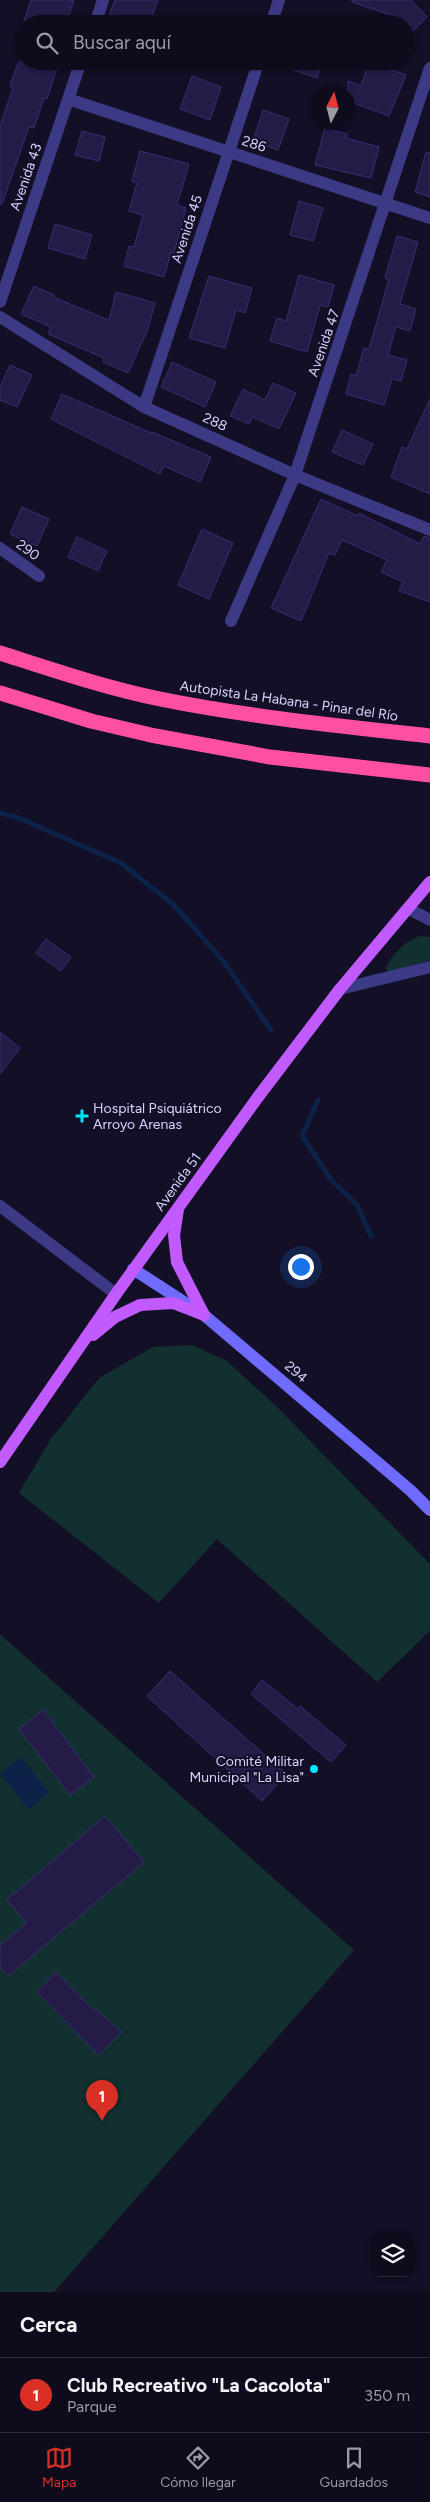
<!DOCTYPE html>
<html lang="es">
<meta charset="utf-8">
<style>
body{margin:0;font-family:Figtree,sans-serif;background:#1c1929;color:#f1f3f6}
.controls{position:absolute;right:15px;bottom:15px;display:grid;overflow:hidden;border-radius:10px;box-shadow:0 1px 4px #0004}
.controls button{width:45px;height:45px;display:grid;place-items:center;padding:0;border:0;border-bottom:1px solid #2e2b3b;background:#0e0b1c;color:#f1f3f6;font:25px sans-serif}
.compass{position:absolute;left:310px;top:85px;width:45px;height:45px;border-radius:50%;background:#0e0b1c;box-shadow:0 1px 4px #0004;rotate:6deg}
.you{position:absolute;left:300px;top:1266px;width:18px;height:18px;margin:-12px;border:4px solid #fff;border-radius:50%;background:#1a73e8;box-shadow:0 0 0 8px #1a73e833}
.badge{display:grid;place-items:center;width:32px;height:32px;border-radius:50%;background:#d93025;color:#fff;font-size:16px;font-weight:700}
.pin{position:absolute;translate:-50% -41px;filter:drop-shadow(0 1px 2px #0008)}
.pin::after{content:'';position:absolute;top:26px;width:18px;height:15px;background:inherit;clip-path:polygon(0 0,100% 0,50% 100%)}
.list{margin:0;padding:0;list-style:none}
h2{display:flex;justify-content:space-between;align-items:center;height:65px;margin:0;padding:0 20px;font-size:21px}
h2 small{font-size:16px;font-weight:400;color:#9b9ba3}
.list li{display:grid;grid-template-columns:32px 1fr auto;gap:15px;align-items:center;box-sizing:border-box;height:75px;padding:0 20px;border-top:1px solid #2e2b3b}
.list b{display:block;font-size:19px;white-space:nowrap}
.list p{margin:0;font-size:16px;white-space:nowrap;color:#9b9ba3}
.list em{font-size:16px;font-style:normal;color:#9b9ba3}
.icon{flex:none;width:28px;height:28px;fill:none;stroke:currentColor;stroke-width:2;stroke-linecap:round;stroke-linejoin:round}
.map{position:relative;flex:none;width:430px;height:2292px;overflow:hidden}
.search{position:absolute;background:#0e0b1c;box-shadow:0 1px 4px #0004;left:15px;right:15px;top:15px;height:55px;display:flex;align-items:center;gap:12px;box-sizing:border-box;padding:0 18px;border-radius:28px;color:#9b9ba3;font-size:19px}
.sheet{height:140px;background:#0e0b1c}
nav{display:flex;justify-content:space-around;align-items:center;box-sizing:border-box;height:70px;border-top:1px solid #2e2b3b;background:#0e0b1c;font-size:14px;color:#9b9ba3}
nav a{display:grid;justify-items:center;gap:2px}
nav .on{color:#d93025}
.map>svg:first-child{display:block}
</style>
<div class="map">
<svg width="430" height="2292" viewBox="0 0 430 2292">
<rect width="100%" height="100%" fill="#130f26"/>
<!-- green -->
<g fill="#12302f">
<path d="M419 936 430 937V960L389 973 386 969C392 954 404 942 419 936Z"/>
<polygon points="192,1345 227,1361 277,1407 430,1564 430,1631 377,1682 217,1539 159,1603 19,1493 50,1440 99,1378 153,1347"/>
<polygon points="0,1634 354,1950 54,2292 0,2292"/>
</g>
<!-- water -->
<polygon fill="#0c2248" points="21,1757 49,1793 28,1809 0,1773"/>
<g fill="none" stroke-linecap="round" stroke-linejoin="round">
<!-- stream -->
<g stroke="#0c2248" stroke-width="5">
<polyline points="0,813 19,818 121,863 174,905 224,962 271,1030"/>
<polyline points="318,1100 302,1136 331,1180 357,1205 371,1236"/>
</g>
</g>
<!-- building -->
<g fill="#241b47" stroke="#3b2d73">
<polygon points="31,0 74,0 66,24 23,24"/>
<polygon points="115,0 158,0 149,24 106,24"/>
<polygon points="352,0 411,0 427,17 406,38 406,24 393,24 399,18 352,2"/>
<polygon points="21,61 59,61 47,99 44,98 34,128 29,127 2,204 0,204 0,126 13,88 10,86 18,63"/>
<polygon points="273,61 322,61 317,78 273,63"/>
<polygon points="369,62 406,75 389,116 348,101 348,81 361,86"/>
<polygon points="192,76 221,87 210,120 180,109"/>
<polygon points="263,110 289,119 278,150 253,141"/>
<polygon points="325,128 347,134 346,138 379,147 371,178 315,165"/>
<polygon points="82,131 105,137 99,161 75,155"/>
<polygon points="140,151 189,164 177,205 186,208 174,253 171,252 164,277 124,266 129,246 134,247 143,215 129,211 137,183 132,181"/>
<polygon points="426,152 430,153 430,197 415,192"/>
<polygon points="299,201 323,208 313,241 290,235"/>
<polygon points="55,224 92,235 85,259 48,248"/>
<polygon points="397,236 418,242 400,304 416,309 410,331 396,327 388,355 407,360 401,381 392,379 384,405 346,394 351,374 356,376 364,348 369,349 389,279 385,278"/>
<polygon points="299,275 334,285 328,307 320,305 307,352 270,341 277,318 286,321"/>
<polygon points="209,276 252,288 245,313 236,310 225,348 189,338"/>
<polygon points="34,286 54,295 53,297 109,320 116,292 155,303 148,329 128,373 103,362 104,358 48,334 51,327 21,314"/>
<polygon points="172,362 216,382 205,407 161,387"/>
<polygon points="10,365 32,375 17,407 0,400 0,387"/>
<polygon points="273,383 296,393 279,429 252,417 249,424 230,416 243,389 265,400"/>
<polygon points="62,394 151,433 152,432 211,457 200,482 164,466 160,474 51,419"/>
<polygon points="430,399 430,494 391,477 402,447 407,449"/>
<polygon points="342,430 373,444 363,465 332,452"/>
<polygon points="321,499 358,516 359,513 420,544 424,536 430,538 430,602 399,591 403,582 381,572 387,560 342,540 335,555 329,553 301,621 271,608"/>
<polygon points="22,507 49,519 37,546 10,534"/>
<polygon points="202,529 233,543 209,599 178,585"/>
<polygon points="77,537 107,551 98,571 68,557"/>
<polygon points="46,939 71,957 61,971 36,953"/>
<polygon points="0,1032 20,1048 0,1074"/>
<polygon points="170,1671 286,1774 262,1801 147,1696"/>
<polygon points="262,1680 298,1709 300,1706 346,1745 331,1762 251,1694"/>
<polygon points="43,1710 94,1777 70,1795 19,1729"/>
<polygon points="105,1816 144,1862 8,1976 0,1967 0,1945 27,1923 7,1900"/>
<polygon points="56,1972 94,2011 96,2009 121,2032 99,2055 37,1992"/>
</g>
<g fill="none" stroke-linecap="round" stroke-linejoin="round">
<!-- street -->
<g stroke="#3d3a85" stroke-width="12">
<polyline points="95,24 103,0"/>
<polyline points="271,24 279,0"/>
<polyline points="68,99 430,218"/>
<polyline points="0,302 81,61"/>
<polyline points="0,317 144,407 295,475 430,530"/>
<polyline points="144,407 259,61"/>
<polyline points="0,548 39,576"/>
<polyline points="231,621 295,475 430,68"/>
<polyline points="409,909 430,920"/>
<polyline points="340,989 430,967"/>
<polyline points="0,1206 116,1294"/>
</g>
<!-- secondary -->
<polyline stroke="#6f6bff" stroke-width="12" points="133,1269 204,1315 410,1490 430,1510"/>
<!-- primary -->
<g stroke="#c25bff" stroke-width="12">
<polyline points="178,1209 174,1235 177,1262 204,1315"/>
<polyline points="93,1335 115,1317 140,1305 173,1303 204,1315"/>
<polyline points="0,1462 116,1294 258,1097 340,989 430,882"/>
</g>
<!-- highway -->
<g stroke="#ff4fa3" stroke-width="15">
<path d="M0 653C53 670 106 688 160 699 249 717 340 726 430 736"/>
<polyline points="0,693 91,721 151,735 270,757 430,775"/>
</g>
</g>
<!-- markers -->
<g fill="#00e5ff" stroke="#130f26" stroke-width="2">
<path d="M79.5 1108.5h5v5h5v5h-5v5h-5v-5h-5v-5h5z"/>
<circle cx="314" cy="1769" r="5"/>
</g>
<g text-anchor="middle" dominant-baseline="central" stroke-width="4" stroke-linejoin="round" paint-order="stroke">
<!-- street labels -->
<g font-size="14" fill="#d9d4ff" stroke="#130f26">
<text transform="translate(254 144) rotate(18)">286</text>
<text transform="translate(26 177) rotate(-71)">Avenida 43</text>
<text transform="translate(187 229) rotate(-72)">Avenida 45</text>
<text transform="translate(324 343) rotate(-71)">Avenida 47</text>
<text transform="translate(215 422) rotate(24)">288</text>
<text transform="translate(28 550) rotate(36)">290</text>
<text transform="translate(289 701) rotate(8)">Autopista La Habana - Pinar del Río</text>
<text transform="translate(178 1182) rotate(-54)">Avenida 51</text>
<text transform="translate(296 1372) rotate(41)">294</text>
</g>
<!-- poi labels -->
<g font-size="14" fill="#d9d4ff" stroke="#130f26" text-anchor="start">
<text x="93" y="1108">Hospital Psiquiátrico<tspan x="93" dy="16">Arroyo Arenas</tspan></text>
<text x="304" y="1761" text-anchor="end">Comité Militar<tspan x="304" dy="16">Municipal "La Lisa"</tspan></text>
</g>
</g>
</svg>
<div class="controls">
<button><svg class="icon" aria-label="layers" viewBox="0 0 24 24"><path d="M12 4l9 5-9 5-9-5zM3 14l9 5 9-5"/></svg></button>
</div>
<svg class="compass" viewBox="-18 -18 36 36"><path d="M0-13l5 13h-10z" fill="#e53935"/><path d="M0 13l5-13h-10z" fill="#9b9ba3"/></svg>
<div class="you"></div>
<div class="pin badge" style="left:102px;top:2121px">1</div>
<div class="search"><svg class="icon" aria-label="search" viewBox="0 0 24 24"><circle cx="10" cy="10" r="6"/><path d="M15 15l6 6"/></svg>Buscar aquí</div>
</div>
<section class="sheet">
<h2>Cerca<small></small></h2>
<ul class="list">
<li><span class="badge">1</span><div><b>Club Recreativo &quot;La Cacolota&quot;</b><p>Parque</p></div><em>350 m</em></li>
</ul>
</section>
<nav>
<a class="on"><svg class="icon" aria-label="map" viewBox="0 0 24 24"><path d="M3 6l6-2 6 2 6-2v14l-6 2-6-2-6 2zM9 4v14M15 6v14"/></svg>Mapa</a>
<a><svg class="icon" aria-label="directions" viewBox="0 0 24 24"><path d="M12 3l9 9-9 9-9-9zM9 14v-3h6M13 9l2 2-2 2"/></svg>Cómo llegar</a>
<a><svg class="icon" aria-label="saved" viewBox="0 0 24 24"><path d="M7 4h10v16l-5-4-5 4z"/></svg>Guardados</a>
</nav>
